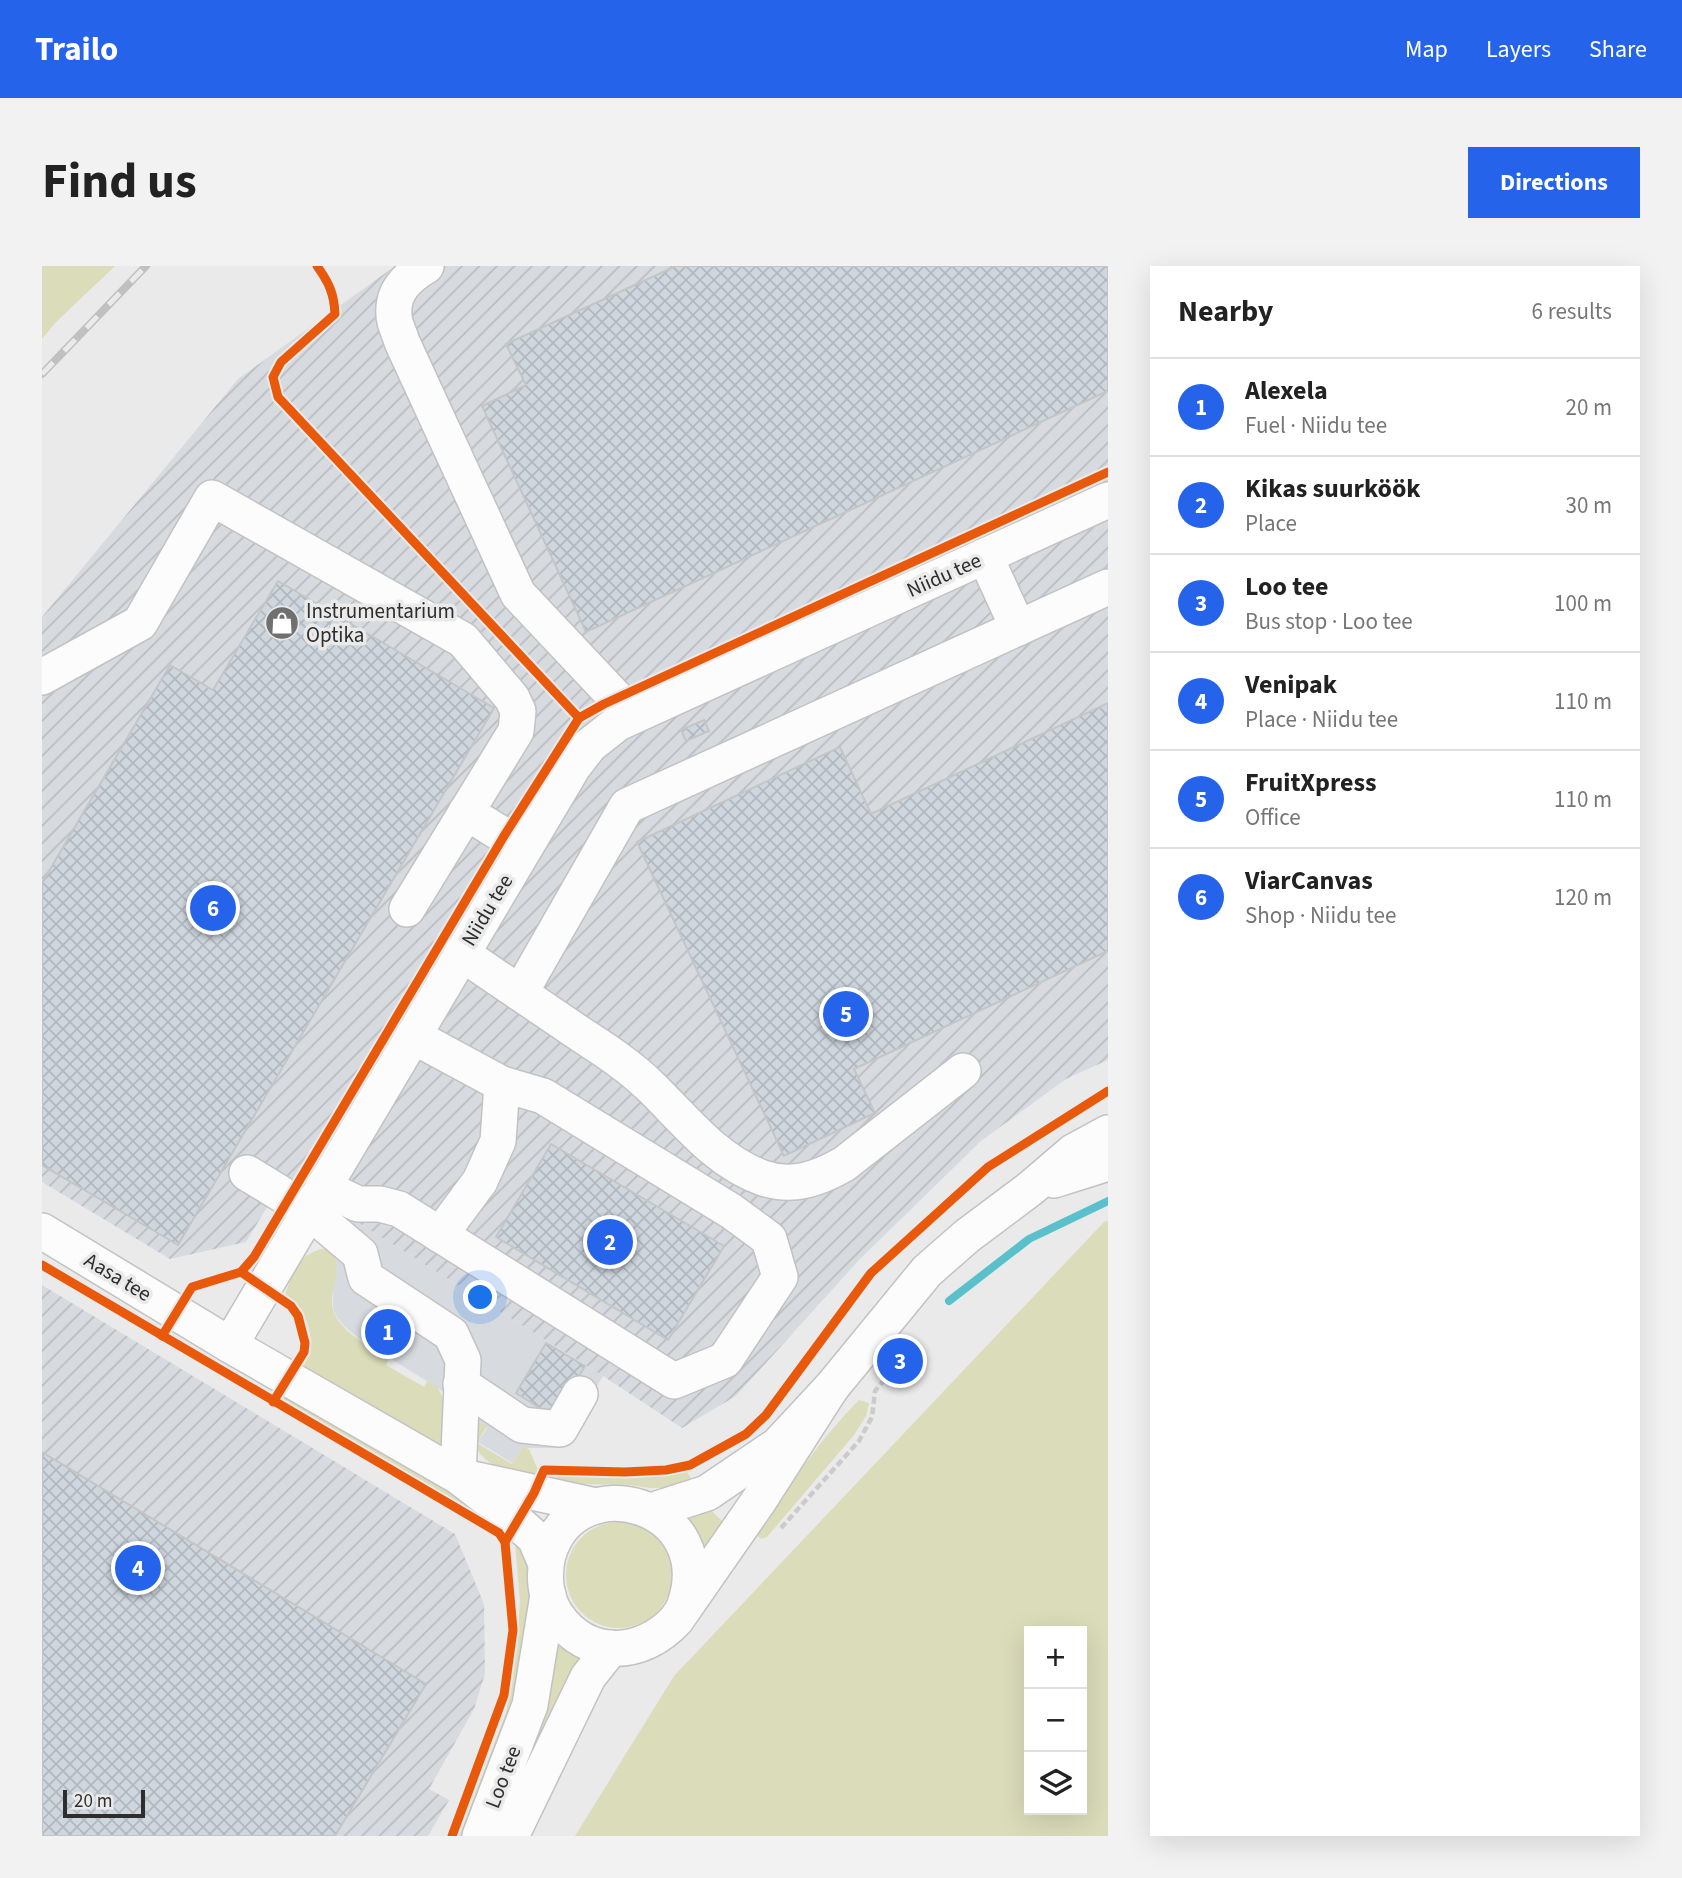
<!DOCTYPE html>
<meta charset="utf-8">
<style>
body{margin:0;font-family:"Source Sans 3",sans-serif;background:#f2f2f2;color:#222}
.controls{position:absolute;right:21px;bottom:21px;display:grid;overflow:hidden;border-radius:0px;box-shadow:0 7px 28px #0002}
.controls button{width:63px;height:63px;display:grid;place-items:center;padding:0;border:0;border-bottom:2px solid #e0e0e0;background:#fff;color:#222;font:35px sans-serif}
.scale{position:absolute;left:21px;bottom:18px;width:82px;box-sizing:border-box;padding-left:7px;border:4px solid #2e2e2f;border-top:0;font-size:19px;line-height:24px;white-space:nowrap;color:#2e2e2f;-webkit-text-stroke:5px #eaeaeb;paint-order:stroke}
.you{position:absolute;left:439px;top:1032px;width:24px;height:24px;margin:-18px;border:5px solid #fff;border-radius:50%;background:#1a73e8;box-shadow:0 0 0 10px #1a73e833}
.badge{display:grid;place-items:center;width:46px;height:46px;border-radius:50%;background:#2563eb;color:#fff;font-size:23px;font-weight:700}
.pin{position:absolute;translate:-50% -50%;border:4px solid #fff;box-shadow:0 2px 7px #0006}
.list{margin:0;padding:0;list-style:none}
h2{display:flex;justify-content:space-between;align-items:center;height:91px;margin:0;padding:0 28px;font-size:30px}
h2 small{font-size:23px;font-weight:400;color:#767676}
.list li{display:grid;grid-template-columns:46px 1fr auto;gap:21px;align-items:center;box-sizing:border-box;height:98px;padding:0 28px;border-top:2px solid #e0e0e0}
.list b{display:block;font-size:26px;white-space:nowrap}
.list p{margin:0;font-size:23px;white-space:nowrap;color:#767676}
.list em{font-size:23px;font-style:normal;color:#767676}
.icon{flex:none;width:38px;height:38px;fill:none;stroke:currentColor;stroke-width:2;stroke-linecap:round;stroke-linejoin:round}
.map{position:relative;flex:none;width:1066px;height:1570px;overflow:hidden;border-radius:0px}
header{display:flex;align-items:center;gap:42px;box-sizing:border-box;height:98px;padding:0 35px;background:#2563eb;color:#fff}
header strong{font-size:33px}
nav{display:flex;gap:38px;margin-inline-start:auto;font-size:24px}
.intro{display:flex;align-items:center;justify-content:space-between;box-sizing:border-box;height:168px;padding:0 42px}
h1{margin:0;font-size:49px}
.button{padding:18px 32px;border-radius:0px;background:#2563eb;color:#fff;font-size:24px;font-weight:700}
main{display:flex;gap:42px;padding:0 42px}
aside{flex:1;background:#fff;border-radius:0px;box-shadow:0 7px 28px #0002}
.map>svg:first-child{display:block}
</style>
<header>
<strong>Trailo</strong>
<nav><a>Map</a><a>Layers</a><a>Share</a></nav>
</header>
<div class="intro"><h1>Find us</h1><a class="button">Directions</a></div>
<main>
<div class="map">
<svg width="1066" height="1570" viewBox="0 0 1066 1570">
<defs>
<pattern id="industrial-furrows" width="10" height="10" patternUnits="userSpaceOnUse" patternTransform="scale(1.75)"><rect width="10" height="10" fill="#d7dbdf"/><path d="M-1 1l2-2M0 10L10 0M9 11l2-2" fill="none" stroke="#b9bcc0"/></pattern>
<pattern id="building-cross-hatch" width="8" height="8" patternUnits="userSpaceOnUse" patternTransform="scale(1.75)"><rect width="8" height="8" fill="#ced6de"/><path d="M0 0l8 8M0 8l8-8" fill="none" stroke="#b1b8bf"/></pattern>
</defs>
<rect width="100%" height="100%" fill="#eaeaeb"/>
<!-- built -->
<polygon fill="#d7dbdf" points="312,954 561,1110 519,1182 481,1182 470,1197 436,1176 445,1162 396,1122 320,1075 302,1060 294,1050 291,1043 292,988"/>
<!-- industrial -->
<g fill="url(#industrial-furrows)">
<polygon points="353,0 1066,0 1066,794 1024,813 939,875 817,994 694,1130 640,1162 561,1110 312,954 241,915 204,976 128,993 0,916 0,351 196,113"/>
<polygon points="0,1019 413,1268 442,1338 443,1408 432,1443 387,1523 407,1534 386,1570 0,1570"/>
</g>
<!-- grass -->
<g fill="#dbdcba" fill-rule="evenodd">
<polygon points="0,0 73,0 13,57 0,73"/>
<path d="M1066 955V1570H533L632 1410 1062 956ZM987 1365H1040V1544H987Z"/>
<path d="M283 982C309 996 283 1026 292 1047 302 1069 329 1081 348 1091L344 1099 382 1121 386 1114 396 1122 401 1132 404 1180 400 1181 269 1107 262 1100C265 1093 269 1085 269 1077 268 1058 260 1037 243 1028 253 1003 255 989 283 982Z"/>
<polygon points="245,1129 450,1249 447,1256 241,1135"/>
<path d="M817 1134 827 1137 824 1150 812 1169 725 1271 719 1273 711 1267C747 1222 777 1174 817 1134Z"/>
<path d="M439 1156 445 1160 435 1177 470 1198 481 1181 487 1183 496 1204 492 1212C472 1207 437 1201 433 1175 432 1170 433 1164 433 1158Z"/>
<path d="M637 1204 645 1206 650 1214 631 1222H609L587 1219 537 1218 503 1213 507 1209C551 1210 594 1214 637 1204Z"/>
<path d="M665 1240 685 1260 665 1282C659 1276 652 1261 647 1252L649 1248Z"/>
<circle cx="577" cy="1309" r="53"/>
<polygon points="473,1276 487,1297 489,1342 484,1401 425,1570 417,1570 464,1447 475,1382 478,1335"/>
<polygon points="515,1378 519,1379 537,1394 528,1411 466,1556"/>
</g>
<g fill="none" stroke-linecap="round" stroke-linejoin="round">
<!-- stream -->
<polyline stroke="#5ac1cc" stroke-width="8" points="907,1035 987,973 1066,935"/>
</g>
<!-- building -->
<g fill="url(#building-cross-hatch)" stroke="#c5c5c6" stroke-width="2">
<polygon points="634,0 1066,0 1066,125 544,366 440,140 484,119 464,78"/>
<polygon points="236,315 452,442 136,979 0,899 0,617 128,399 171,424"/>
<polygon points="1066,437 1066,685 812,803 833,847 742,890 595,576 798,481 829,548"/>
<polygon points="662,454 667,465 644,475 639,464"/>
<polygon points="509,878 682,980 626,1074 454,971"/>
<polygon points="340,1045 367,1060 353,1087 325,1072"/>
<polygon points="504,1077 543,1100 512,1151 474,1127"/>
<polygon points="0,1186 384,1418 293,1570 0,1570"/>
</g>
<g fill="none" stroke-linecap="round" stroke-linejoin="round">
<!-- minor casing -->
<g stroke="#c2c2c2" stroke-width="38">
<g id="minor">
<path d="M384 0C365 11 350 26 352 49 352 58 358 68 360 76L476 328 591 450"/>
<polyline points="943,290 976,362"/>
<polyline points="0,411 98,357 170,232 421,374 470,432 476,445 474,465 365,643"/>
<polyline points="424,546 482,582"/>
<path d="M419 687C454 711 490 735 525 759 542 771 561 782 578 795 589 803 600 812 610 822 644 855 675 896 721 912 750 922 776 913 802 898L921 805"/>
<polyline points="478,727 585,540 1066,321"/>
<polyline points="205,907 267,945 318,988 324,1012 409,1068 421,1094 416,1210"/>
<polyline points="1012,914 1066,897"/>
<polyline points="281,921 316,938 338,938 357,943 632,1115 683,1094 738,1011 727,973 689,945 501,830 460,818 371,770"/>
<polyline points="0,965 188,1079"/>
<polyline points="398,969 438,915 456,875 460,818"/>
<polyline points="419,1118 480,1159 518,1163 538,1128"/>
<polyline points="426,1212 554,1240"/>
<polyline points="609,1245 665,1227 736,1179 789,1122 885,1005 925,970 989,922 1031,886 1066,867"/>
<polyline points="504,1298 493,1272 474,1255 416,1210 188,1079 531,501 548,479 576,457 1066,234"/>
<path d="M642 1341C680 1238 533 1196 506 1289 501 1309 503 1333 515 1350 546 1394 600 1391 634 1354L716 1236 789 1122"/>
<polyline points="438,1570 488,1439 506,1329"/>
<polyline points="469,1570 546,1411 569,1382"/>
</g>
</g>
<!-- path -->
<polyline stroke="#cbcbcb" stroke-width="4.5" stroke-dasharray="7 3.5" stroke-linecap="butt" points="739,1262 817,1175 830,1151 833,1125 858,1095"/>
<!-- minor -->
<use href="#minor" stroke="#fcfcfc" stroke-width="35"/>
<!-- rail casing -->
<g stroke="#c0c0c0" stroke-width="8">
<polyline id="rail" points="0,108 104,0"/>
</g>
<!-- rail -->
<use href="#rail" stroke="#eaeaeb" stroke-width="5" stroke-dasharray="16" stroke-linecap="butt"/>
<!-- cycleway casing -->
<g stroke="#eaeaeb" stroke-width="13">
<g id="cycleway">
<path d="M275 0C287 17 292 27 293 48L239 96 231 111 236 131 537 452 562 438 1066 206"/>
<polyline points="0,999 457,1267 463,1276"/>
<polyline points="199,1006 249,1040 256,1050 263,1077 262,1086 231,1136"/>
<polyline points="120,1070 150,1021 199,1006 212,991 462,570 537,452"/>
<polyline points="410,1570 462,1429 471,1364 463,1276 492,1227 502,1204 583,1206 624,1204 648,1199 704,1168 724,1149 829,1007 946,901 1066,825"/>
</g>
</g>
<!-- cycleway -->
<use href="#cycleway" stroke="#e8590c" stroke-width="9"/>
</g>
<!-- icons -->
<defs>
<g id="shop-disc" transform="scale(1.75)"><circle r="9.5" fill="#707071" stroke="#eaeaeb"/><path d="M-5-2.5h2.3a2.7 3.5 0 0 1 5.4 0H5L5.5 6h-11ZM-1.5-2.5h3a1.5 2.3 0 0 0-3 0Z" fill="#fff"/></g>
</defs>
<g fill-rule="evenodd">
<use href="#shop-disc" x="240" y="357"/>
</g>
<g text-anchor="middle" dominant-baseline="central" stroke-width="7" stroke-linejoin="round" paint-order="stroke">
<!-- street labels -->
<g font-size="21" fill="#2e2e2f" stroke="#eaeaeb">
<text transform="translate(902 309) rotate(-24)">Niidu tee</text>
<text transform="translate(445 644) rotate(-59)">Niidu tee</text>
<text transform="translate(76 1011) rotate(31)">Aasa tee</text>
<text transform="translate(461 1511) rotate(-69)">Loo tee</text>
</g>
<!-- poi labels -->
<g font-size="21" fill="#2e2e2f" stroke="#eaeaeb" text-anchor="start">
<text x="264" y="345">Instrumentarium<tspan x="264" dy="24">Optika</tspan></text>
</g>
</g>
</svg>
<div class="controls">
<button>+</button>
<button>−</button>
<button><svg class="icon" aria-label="layers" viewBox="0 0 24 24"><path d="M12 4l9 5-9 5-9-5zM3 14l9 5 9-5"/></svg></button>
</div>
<div class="scale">20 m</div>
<div class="you"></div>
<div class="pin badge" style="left:346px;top:1066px">1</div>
<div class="pin badge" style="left:568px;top:976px">2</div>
<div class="pin badge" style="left:858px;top:1095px">3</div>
<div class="pin badge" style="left:96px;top:1302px">4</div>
<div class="pin badge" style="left:804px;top:748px">5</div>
<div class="pin badge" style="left:171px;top:642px">6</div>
</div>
<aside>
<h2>Nearby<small>6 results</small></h2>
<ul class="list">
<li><span class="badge">1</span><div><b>Alexela</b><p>Fuel · Niidu tee</p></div><em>20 m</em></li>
<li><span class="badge">2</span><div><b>Kikas suurköök</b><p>Place</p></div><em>30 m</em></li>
<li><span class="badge">3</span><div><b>Loo tee</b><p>Bus stop · Loo tee</p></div><em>100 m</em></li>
<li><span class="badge">4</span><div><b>Venipak</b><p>Place · Niidu tee</p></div><em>110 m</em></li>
<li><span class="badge">5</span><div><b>FruitXpress</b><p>Office</p></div><em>110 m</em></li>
<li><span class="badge">6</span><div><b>ViarCanvas</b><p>Shop · Niidu tee</p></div><em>120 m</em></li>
</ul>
</aside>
</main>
